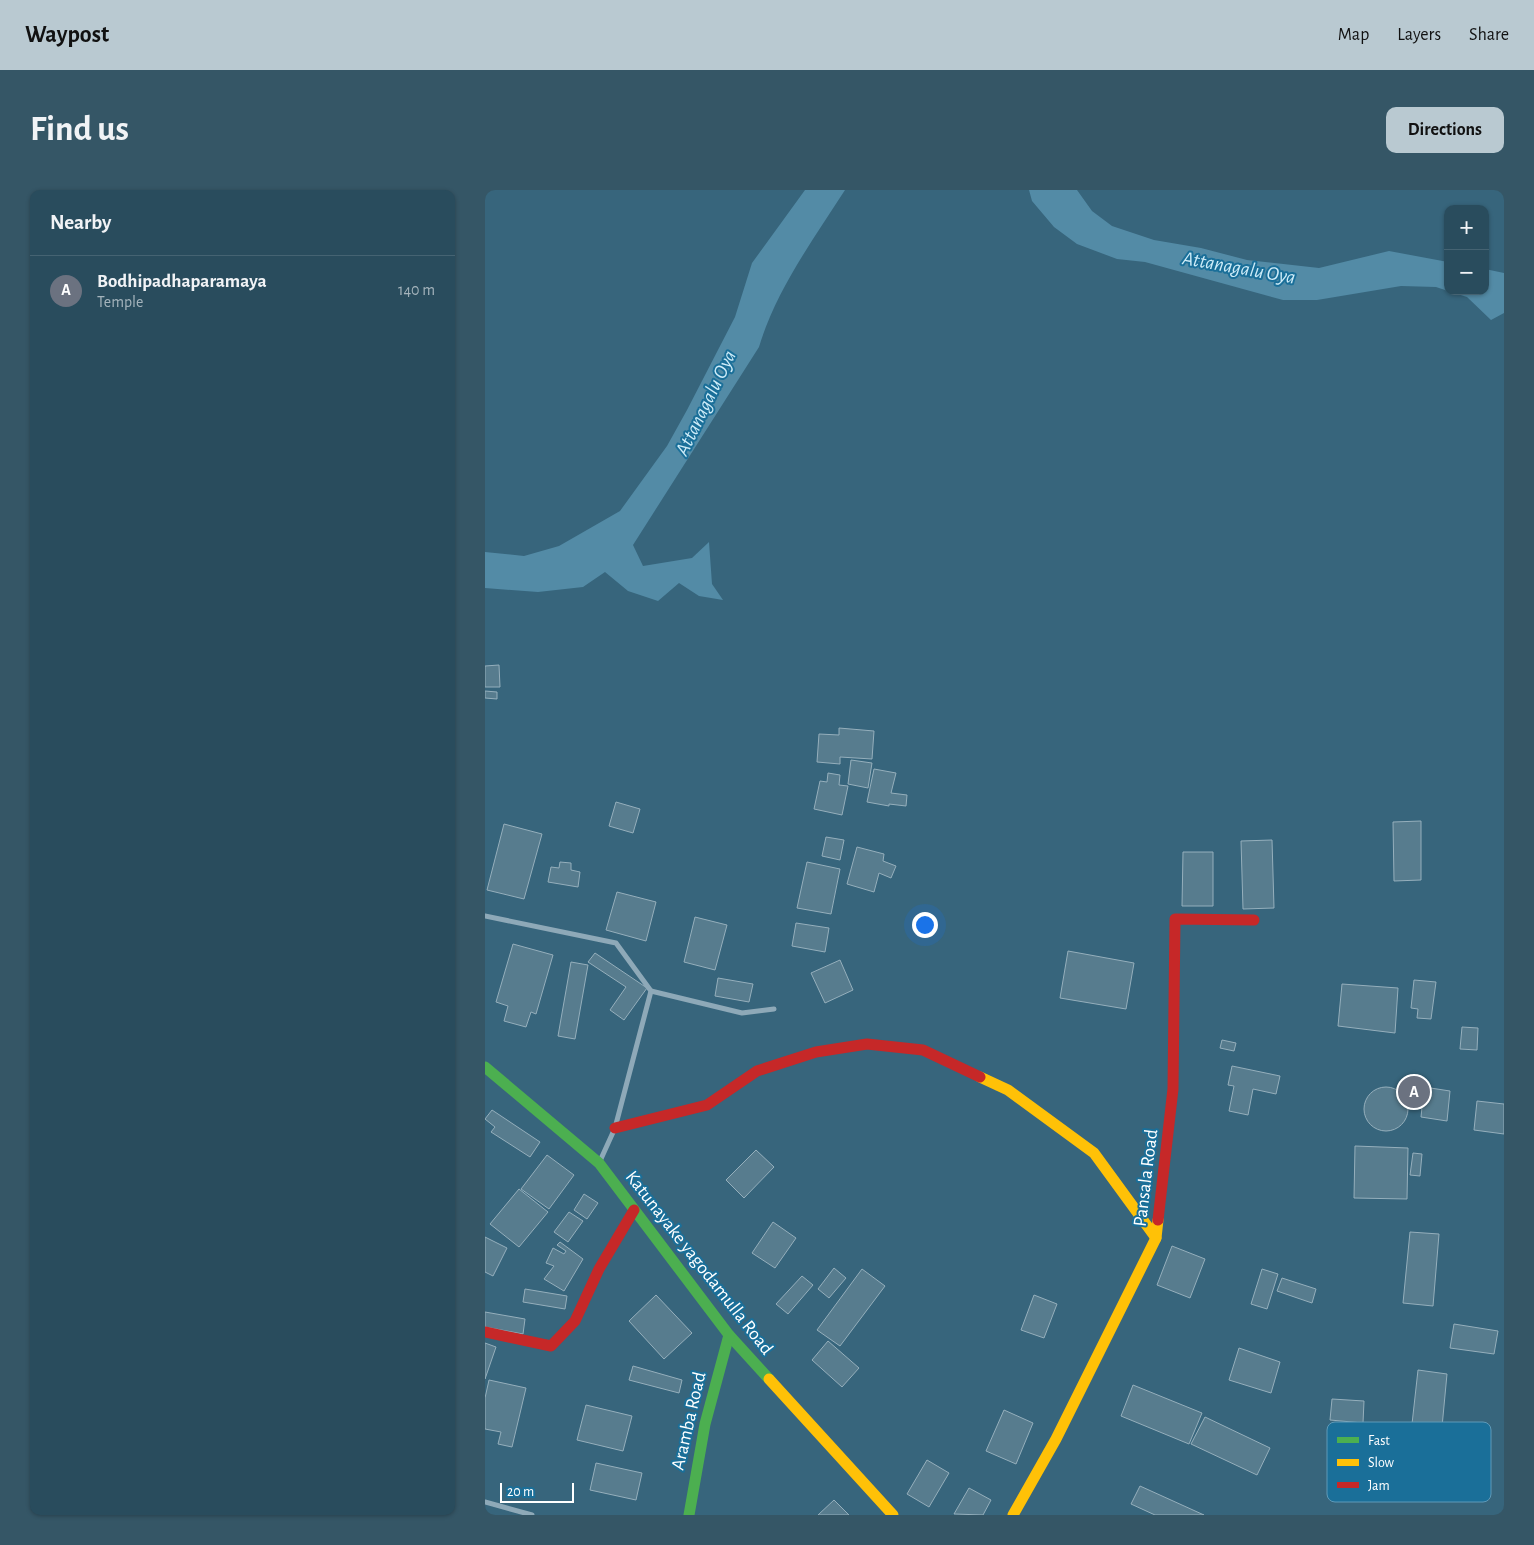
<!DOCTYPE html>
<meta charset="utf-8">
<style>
body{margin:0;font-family:"Alegreya Sans",sans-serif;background:#355666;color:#f1f3f6}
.controls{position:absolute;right:15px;top:15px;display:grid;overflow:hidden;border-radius:10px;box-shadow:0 1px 4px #0004}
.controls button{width:45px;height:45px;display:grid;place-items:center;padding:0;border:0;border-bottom:1px solid #456372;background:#294c5d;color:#f1f3f6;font:25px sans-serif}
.scale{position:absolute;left:15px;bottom:12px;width:74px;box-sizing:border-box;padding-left:5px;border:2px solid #fff;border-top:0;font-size:14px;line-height:18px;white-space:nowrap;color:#fff;-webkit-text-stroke:4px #1a6f99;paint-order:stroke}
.you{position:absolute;left:439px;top:734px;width:18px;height:18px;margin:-12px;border:4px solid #fff;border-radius:50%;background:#1a73e8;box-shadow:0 0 0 8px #1a73e833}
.badge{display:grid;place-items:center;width:32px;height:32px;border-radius:50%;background:#b9c9d1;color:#fff;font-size:16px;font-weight:700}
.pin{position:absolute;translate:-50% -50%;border:2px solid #fff;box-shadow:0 1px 5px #0006}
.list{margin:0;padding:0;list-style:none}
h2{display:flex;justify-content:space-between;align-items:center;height:65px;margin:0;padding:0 20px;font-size:21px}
h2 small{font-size:16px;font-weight:400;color:#a5b4bc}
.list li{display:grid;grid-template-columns:32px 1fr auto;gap:15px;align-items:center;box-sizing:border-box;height:70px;padding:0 20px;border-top:1px solid #456372}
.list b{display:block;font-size:19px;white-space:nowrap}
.list p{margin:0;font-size:16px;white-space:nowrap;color:#a5b4bc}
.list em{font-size:16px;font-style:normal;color:#a5b4bc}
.map{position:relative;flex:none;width:1019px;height:1325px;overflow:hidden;border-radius:10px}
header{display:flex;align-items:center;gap:30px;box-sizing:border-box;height:70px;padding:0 25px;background:#b9c9d1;color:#111}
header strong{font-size:24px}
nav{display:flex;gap:28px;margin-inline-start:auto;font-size:18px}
.intro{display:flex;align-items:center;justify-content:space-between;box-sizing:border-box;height:120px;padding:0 30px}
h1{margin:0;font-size:35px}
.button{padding:12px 22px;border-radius:10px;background:#b9c9d1;color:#111;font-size:18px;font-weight:700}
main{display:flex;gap:30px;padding:0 30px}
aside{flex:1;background:#294c5d;border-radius:10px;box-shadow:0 1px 4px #0004}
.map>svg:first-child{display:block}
</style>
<header>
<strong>Waypost</strong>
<nav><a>Map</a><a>Layers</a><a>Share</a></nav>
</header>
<div class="intro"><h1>Find us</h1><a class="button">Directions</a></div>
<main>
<aside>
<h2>Nearby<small></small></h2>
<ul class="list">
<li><span class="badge" style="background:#6b7280">A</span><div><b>Bodhipadhaparamaya</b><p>Temple</p></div><em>140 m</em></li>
</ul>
</aside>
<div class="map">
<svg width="1019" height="1325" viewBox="0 0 1019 1325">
<rect width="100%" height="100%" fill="#37657c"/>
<!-- water -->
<g fill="#538ba6">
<path d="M320 0H360C328 50 291 100 274 157L148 355 158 376 207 368 224 352 227 394 238 410 214 406 194 393 173 411 143 401 120 382 98 397 53 402 0 398V362L39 366 74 356 135 321 182 256 202 220 250 127 267 73Z"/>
<polygon points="544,0 592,0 607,21 627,36 669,50 716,58 762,70 834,78 904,61 963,72 963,101 951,97 916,96 832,110 798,110 660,72 632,69 592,54 569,37 547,11"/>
<polygon points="1000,79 1019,83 1019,123 1006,130 982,107 963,101 1000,101"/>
</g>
<!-- building -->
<g fill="#577c8e" stroke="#95afbc">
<polygon points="14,475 15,497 0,497 0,476"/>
<polygon points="0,501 12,502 12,509 0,508"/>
<polygon points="354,538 389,541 387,569 355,567 355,574 332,572 334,544 354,545"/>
<polygon points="366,570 387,573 383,598 363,594"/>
<polygon points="389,579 411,583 406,603 422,605 421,616 404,614 404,616 382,612"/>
<polygon points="343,583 355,585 354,595 363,596 357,625 329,619 335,591 342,592"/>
<polygon points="131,612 155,619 148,643 124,636"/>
<polygon points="936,631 936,690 909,691 908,632"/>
<polygon points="19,634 57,644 39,709 2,700"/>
<polygon points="341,647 359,650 355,670 337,666"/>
<polygon points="787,650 789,718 758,719 756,651"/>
<polygon points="372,657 399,664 398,671 411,676 406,688 394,683 389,702 362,694"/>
<polygon points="698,662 728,662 728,716 697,716"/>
<polygon points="75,672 86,673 86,680 95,682 93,697 63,692 66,677 74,678"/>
<polygon points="322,672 355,679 346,724 312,718"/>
<polygon points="132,702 171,712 161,751 121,740"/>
<polygon points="210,727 242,735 230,780 199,772"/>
<polygon points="311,733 344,738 340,762 307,756"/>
<polygon points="28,754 68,765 51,824 46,822 41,837 19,831 23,816 11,812"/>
<polygon points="583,761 649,773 641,819 575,808"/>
<polygon points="110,763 162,798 139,830 125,820 141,797 103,772"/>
<polygon points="355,770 368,800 340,813 326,783"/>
<polygon points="86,772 103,775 90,849 73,846"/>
<polygon points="233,788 268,794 264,812 230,806"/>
<polygon points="929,790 951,792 946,829 932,828 933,819 926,818"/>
<polygon points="857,794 913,798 910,843 853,836"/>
<polygon points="977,837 993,838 992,860 975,859"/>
<polygon points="737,850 751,853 749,861 735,858"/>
<polygon points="747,876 795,886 791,904 768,899 763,925 744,921 749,896 743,895"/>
<circle cx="901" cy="919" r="22"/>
<polygon points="939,897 965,901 962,931 936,927"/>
<polygon points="992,911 1019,914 1019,944 989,940"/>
<polygon points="7,920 55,952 45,967 6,942 10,937 0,929"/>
<polygon points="870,956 923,958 922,1009 869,1008"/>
<polygon points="271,960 289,977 259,1008 241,990"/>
<polygon points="928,963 937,964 935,986 925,985"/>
<polygon points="62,965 89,985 64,1019 36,999"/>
<polygon points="34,999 63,1022 34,1057 5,1034"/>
<polygon points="99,1004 113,1013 102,1029 89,1020"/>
<polygon points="84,1022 98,1031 83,1052 69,1042"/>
<polygon points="288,1032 311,1048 290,1078 267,1063"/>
<polygon points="925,1042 954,1044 948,1116 918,1113"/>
<polygon points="0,1047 22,1058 8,1086 0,1082"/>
<polygon points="75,1052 98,1069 79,1101 59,1089 69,1076 61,1073 68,1058 79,1064 81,1061 72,1055"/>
<polygon points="687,1056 720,1069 705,1108 672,1095"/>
<polygon points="349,1078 361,1088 344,1108 333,1099"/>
<polygon points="377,1079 400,1096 355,1156 332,1140"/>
<polygon points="777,1079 793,1084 782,1119 766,1114"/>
<polygon points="317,1086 328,1095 303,1124 291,1114"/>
<polygon points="797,1088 831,1099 827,1113 792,1101"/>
<polygon points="40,1099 82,1106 80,1119 38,1112"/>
<polygon points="171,1105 207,1143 179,1169 144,1131"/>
<polygon points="549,1105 572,1114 559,1148 536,1140"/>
<polygon points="0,1122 40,1129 38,1144 0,1137"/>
<polygon points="969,1134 1013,1141 1009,1164 965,1158"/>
<polygon points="343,1151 374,1178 357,1197 327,1170"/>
<polygon points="0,1153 11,1157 0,1189"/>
<polygon points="754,1158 795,1172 786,1203 744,1190"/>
<polygon points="148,1176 197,1190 194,1203 144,1190"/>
<polygon points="933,1180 962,1184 957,1237 927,1234"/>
<polygon points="4,1190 41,1198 27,1257 13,1254 16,1242 0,1239 0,1208"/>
<polygon points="648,1195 717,1223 704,1254 636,1226"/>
<polygon points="847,1209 879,1211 878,1233 845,1230"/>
<polygon points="101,1215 147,1226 138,1261 92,1250"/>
<polygon points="519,1220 548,1233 531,1274 501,1261"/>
<polygon points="720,1227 785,1258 772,1285 706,1254"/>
<polygon points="442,1270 464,1283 444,1317 422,1304"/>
<polygon points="111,1273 157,1283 151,1310 105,1300"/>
<polygon points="655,1296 719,1325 670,1325 646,1314"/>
<polygon points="484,1298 506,1310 498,1325 469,1324"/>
<polygon points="349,1310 364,1325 333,1325"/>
</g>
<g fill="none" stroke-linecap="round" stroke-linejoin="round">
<!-- street -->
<g stroke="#8ea9b8" stroke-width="5">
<polyline points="0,726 131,753 166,801 130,938 115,971"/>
<polyline points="166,801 257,823 289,819"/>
<polyline points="0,1312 47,1325"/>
</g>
<!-- fast -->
<g stroke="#4caf50" stroke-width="11">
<polyline points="0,877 114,973 244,1145 284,1189"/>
<polyline points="204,1325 220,1234 244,1145"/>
</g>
<!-- slow -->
<g stroke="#ffc107" stroke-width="11">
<polyline points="495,887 523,900 609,963 671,1048"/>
<polyline points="284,1189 408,1325"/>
<polyline points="528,1325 571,1249 671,1048 673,1030"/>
</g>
<!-- jam -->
<g stroke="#c62828" stroke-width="11">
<polyline points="130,938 222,915 272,881 331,862 382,854 438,860 495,887"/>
<polyline points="673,1030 688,899 690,729 769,730"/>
<polyline points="0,1142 66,1156 90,1131 114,1079 149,1020"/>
</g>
</g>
<g text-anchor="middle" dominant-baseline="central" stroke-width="4" stroke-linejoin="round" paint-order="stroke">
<!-- street labels -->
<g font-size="19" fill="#fff" stroke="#1a6f99">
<text transform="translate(661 988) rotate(-83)">Pansala Road</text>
<text transform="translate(214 1073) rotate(52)">Katunayake yagodamulla Road</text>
<text transform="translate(204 1231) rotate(-77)">Aramba Road</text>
</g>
<!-- water labels -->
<g font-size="20" font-style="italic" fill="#cfedf9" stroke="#1a6f99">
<text transform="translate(754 78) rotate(10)">Attanagalu Oya</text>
<text transform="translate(221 213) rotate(-64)">Attanagalu Oya</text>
</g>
</g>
<!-- legend -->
<rect x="842" y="1232" width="164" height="80" rx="8" fill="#1a6f99" stroke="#5f9ab8" stroke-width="1"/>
<rect x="852" y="1247" width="22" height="6" fill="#4caf50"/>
<rect x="852" y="1269" width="22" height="7" fill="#ffc107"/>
<rect x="852" y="1292" width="22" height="6" fill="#c62828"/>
<g font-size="14" fill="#fff">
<text x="883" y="1255">Fast</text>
<text x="883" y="1277">Slow</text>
<text x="883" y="1300">Jam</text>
</g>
</svg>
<div class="controls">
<button>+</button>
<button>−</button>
</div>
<div class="scale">20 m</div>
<div class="you"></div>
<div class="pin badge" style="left:929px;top:902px;background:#6b7280">A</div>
</div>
</main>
